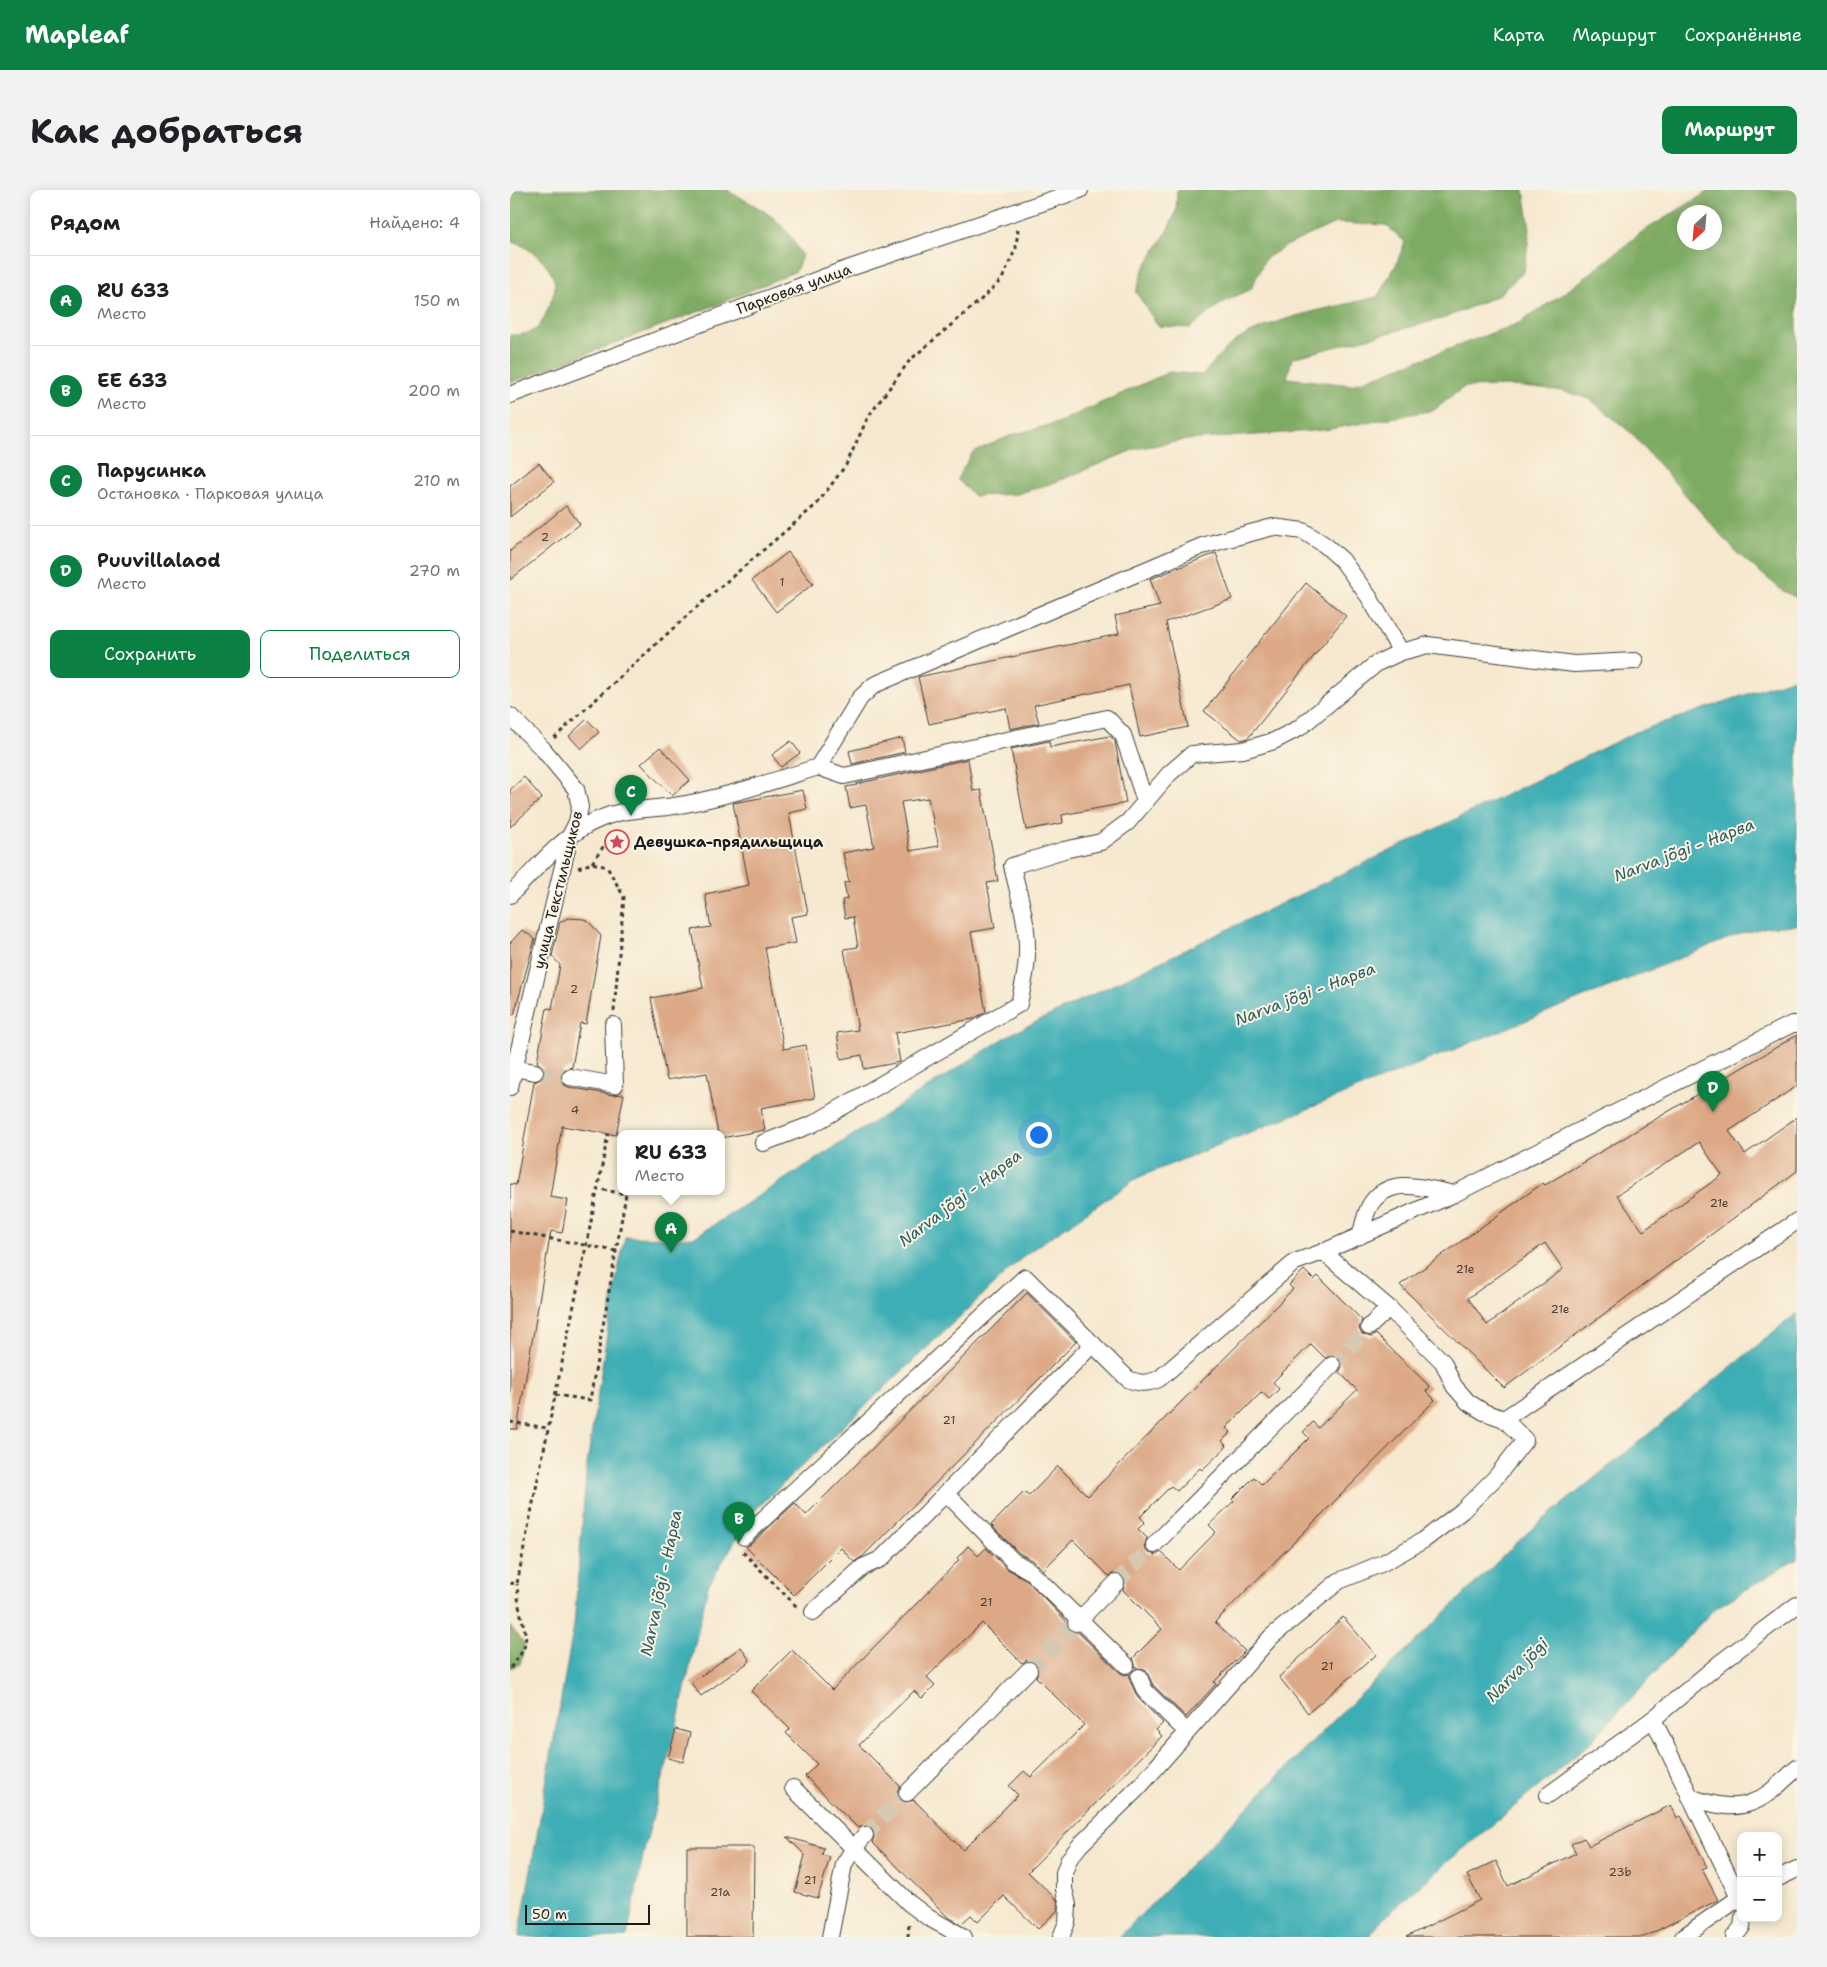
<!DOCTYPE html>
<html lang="ru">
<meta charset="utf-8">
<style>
body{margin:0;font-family:"Shantell Sans",sans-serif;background:#f2f2f2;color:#202124}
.controls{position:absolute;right:15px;bottom:15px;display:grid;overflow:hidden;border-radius:10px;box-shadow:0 2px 12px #0003}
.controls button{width:45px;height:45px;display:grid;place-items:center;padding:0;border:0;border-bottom:1px solid #e0e0e0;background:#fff;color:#202124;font:25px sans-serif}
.compass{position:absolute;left:1167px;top:15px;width:45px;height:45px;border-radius:50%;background:#fff;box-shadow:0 2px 12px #0003;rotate:206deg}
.scale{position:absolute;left:15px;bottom:12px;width:125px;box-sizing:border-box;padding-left:5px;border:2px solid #1c1c1c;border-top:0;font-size:14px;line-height:18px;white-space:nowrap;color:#1c1c1c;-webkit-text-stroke:4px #fcf5e5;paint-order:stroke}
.you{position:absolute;left:528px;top:944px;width:18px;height:18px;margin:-12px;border:4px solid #fff;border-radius:50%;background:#1a73e8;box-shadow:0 0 0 8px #1a73e833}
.badge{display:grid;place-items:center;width:32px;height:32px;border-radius:50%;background:#0b8043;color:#fff;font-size:16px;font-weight:700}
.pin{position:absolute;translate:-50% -41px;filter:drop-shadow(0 1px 2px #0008)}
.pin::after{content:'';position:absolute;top:26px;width:18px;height:15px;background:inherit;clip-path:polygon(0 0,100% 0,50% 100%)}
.popup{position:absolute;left:107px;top:940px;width:108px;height:65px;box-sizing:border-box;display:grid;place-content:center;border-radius:10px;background:#fff;filter:drop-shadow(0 1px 4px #0005);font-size:16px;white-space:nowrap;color:#757577}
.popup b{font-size:19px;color:#202124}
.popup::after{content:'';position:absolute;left:50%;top:100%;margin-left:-10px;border:10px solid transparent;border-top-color:#fff}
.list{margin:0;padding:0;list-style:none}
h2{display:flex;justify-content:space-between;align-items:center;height:65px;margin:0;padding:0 20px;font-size:21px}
h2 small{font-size:16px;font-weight:400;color:#757577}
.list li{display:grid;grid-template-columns:32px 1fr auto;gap:15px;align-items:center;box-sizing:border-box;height:90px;padding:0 20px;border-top:1px solid #e0e0e0}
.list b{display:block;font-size:19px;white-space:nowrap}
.list p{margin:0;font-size:16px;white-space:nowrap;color:#757577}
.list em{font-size:16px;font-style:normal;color:#757577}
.actions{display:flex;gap:10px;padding:15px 20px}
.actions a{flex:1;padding:11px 0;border:1px solid #0b8043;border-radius:10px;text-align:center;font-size:18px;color:#0b8043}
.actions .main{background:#0b8043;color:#fff}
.map{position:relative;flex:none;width:1287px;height:1747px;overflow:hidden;border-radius:10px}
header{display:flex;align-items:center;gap:30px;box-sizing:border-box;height:70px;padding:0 25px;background:#0b8043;color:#fff}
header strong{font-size:24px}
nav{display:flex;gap:28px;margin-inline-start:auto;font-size:18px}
.intro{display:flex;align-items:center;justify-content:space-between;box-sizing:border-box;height:120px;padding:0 30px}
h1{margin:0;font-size:35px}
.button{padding:12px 22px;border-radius:10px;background:#0b8043;color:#fff;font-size:18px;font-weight:700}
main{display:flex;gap:30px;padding:0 30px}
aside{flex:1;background:#fff;border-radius:10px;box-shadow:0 2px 12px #0003}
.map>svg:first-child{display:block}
</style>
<header>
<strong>Mapleaf</strong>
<nav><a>Карта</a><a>Маршрут</a><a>Сохранённые</a></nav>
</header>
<div class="intro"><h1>Как добраться</h1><a class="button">Маршрут</a></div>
<main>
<aside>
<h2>Рядом<small>Найдено: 4</small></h2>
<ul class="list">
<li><span class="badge">A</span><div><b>RU 633</b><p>Место</p></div><em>150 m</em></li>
<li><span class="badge">B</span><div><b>EE 633</b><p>Место</p></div><em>200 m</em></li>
<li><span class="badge">C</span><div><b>Парусинка</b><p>Остановка · Парковая улица</p></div><em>210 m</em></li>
<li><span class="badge">D</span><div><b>Puuvillalaod</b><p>Место</p></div><em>270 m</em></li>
</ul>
<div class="actions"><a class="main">Сохранить</a><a>Поделиться</a></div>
</aside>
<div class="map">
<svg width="1287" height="1747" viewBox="0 0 1287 1747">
<rect width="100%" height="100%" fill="#fcf5e5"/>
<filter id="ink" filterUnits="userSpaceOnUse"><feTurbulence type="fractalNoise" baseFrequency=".02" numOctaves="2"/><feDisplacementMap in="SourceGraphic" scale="10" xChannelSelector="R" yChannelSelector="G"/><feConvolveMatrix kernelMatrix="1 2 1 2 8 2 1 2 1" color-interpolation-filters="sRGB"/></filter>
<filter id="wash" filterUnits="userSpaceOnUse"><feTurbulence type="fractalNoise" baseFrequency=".0096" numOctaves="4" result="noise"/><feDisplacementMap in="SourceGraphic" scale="20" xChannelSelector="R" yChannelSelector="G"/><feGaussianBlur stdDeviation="1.12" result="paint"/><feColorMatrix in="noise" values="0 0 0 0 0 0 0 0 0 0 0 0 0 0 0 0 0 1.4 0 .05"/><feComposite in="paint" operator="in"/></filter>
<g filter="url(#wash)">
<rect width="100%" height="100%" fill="#f6e8cf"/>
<!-- forest -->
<g fill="#7eab64" stroke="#4d6440" fill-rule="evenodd">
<path d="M0 0H219V2C257 21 271 28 292 65L286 81 211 113 0 193V145C9 145 23 144 29 136 34 130 45 104 45 96 45 78 17 53 0 52Z"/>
<path d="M667 0H1014L1020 39 1014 82 987 106 935 128 782 168 777 188 842 195 1009 133 1063 97 1132 42 1201 0H1287V408L1273 401 1227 363 1120 242 1080 209 1052 201 1003 196 954 197 924 220 815 240 676 250 625 259 546 292 507 304 464 306 447 289 463 262 502 245 547 233 659 182 692 185C701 176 709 165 718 157 753 128 823 118 867 107L886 75 895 52 876 35 825 33 776 56 755 69 741 99 712 113 680 138 648 136 626 102 633 80 656 43 666 22ZM1204 22V52H1174V22Z"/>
<polygon points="0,1436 15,1454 10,1474 0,1478"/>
</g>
<!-- water -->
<g fill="#3daeb5" stroke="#2c6568">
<polygon points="1287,487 1287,735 1256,737 1227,745 627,988 516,1064 242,1323 198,1396 166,1539 135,1656 117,1747 9,1747 64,1435 77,1274 103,1105 115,1047 183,1048 499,845 1126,542"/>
<polygon points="1287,1123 1287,1369 1204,1419 1074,1559 935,1674 875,1727 858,1747 609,1747 813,1541 1017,1343"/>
</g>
<g id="blocks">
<!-- building -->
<g fill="#dca885" fill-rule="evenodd">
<polygon points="29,273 44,292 0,327 0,296"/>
<polygon points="56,316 70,334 0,390 0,361"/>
<polygon points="278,362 303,394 266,422 242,390"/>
<polygon points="706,363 722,409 656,432 678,537 630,547 619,495 524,515 529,533 500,539 496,518 419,534 408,487 609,444 605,426 650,416 640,389"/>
<polygon points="796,393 836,426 738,548 731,550 694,521"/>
<polygon points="77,529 89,542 71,559 59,546"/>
<polygon points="600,546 605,551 616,613 552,625 553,633 516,640 501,559 539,551 540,557"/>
<polygon points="392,548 395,562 342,574 339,561"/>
<polygon points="281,551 290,563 271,577 262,565"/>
<polygon points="150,557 180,590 162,606 131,574"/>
<path d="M458 569 463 601 471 600 488 691 477 693 485 738 461 742 476 822 463 829 385 843 390 872 354 879 352 865 331 869 327 843 348 840 334 759 348 757 343 727 335 728 332 710 337 709 334 693 339 692 333 663 364 657 356 615 340 618 336 597 347 595 346 594ZM418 608 429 656 400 661 391 612Z"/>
<polygon points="14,587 32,608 0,637 0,600"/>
<polygon points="293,600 297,619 279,623 298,724 281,727 286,753 255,758 274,859 296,855 305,908 251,918 255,940 211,948 211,944 208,944 197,883 157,890 141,808 193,798 182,740 201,737 195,704 239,695 223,613"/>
<polygon points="58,728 74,729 81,734 91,746 76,834 70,833 62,877 53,880 50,890 53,894 58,897 103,905 114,904 106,945 52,936 40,1007 58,1010 52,1043 41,1041 7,1239 0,1239 0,994 6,995 24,892 32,889 35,884 34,878 27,872 37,818 42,819 50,775 42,766 50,732"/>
<polygon points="12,740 25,749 4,825 0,824 0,753"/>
<path d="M1287 845V896L1219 941 1235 964 1287 927V981L994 1198 890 1095 1033 993 1035 995ZM1189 952 1212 985 1133 1041 1107 1005ZM1035 1053 1053 1079 977 1135 958 1108Z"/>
<path d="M794 1080 804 1090 808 1086 852 1130 849 1139 852 1144 861 1147 866 1144 920 1197 916 1201 925 1210 705 1432 735 1461 704 1492 706 1494 676 1527 643 1495 635 1479 626 1478 623 1468 652 1439 613 1400 616 1391 613 1386 604 1383 599 1386 563 1350 533 1380 525 1372 509 1363 481 1335 514 1302 519 1306 548 1276 578 1306 783 1099 779 1095ZM801 1154 815 1168 824 1165 829 1168 832 1177 829 1182 847 1200 808 1238 803 1232 793 1242 799 1248 752 1295 744 1287 722 1309 724 1311 699 1335 706 1342 669 1380 651 1362 646 1365 637 1362 634 1357 637 1348 628 1339 635 1332 630 1327 661 1296 667 1301 690 1278 692 1280 717 1256 712 1251 721 1242 716 1238 752 1202 759 1209 769 1199 763 1192Z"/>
<polygon points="517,1103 566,1152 353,1366 344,1372 331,1358 284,1405 236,1357 241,1354 285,1313 296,1325"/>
<path d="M458 1356 468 1366 476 1358 496 1378 517 1390 556 1431 557 1436 559 1440 569 1443 609 1482 614 1485 620 1484V1491L628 1508 653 1533 646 1540 652 1546 518 1682 547 1710 548 1716V1720L528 1739 494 1706 468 1732 461 1725 451 1734 438 1727 362 1652 365 1646 362 1638 356 1635 348 1638 295 1586 307 1574 276 1543 280 1539 241 1501 282 1460 322 1500 449 1370 447 1368ZM472 1433 512 1473 517 1470 526 1473 529 1478 526 1487 574 1535 521 1587 514 1581 499 1596 508 1605 453 1660 404 1610 395 1613 390 1610 387 1601 390 1596 349 1555 404 1501 412 1508 425 1495 417 1487Z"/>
<polygon points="833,1427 866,1465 798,1523 769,1487"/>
<polygon points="231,1457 240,1471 191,1506 181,1493"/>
<polygon points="166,1539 180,1543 173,1572 158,1568"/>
<polygon points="1161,1615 1167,1628 1171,1626 1197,1677 1192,1679 1208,1710 1134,1747 896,1747 970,1710 957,1685 986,1671 998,1696 1066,1663 1061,1654 1074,1648 1079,1656"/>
<polygon points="277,1647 314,1658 312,1665 320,1667 308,1708 285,1702 295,1665"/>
<polygon points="177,1657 244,1657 243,1747 177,1747"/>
</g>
</g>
</g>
<g filter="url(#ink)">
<use href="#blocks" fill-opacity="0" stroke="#3d3b37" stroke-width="1"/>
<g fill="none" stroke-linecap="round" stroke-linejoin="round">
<!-- minor-tunnel -->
<g stroke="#d5c9b4" stroke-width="16" stroke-dasharray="16 8" stroke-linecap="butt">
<polyline points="25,882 60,887"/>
<polyline points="822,1175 859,1137"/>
<polyline points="606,1393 644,1355"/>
<polyline points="519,1480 566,1433"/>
<polyline points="355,1645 397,1603"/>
</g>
<!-- minor casing -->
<g stroke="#3d3b37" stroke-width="18">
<g id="minor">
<polyline points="0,205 331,81 570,0"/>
<polyline points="0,526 33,559 66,599 70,617 67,632 60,646 50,688 0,897"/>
<polyline points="308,577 334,586 597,528 613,545 635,611"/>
<path d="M0 705C24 681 49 650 79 634 112 617 130 621 164 616 210 609 263 591 308 577L350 508 364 495 692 356 763 337 793 341 815 355 832 370 859 407 891 462"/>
<polyline points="3,878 25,882"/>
<polyline points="60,887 105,895 103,835"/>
<path d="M253 953 303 934 509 814C513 795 518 776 517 756 517 730 508 702 502 676L554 660 591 652 618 632 659 584 682 564 733 560 764 551 789 538 867 473 891 462 918 455 1064 474 1125 471"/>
<path d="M850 1046C853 1037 855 1025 859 1017 877 984 916 998 944 1004"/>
<polyline points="813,1062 944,1004 1282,834 1287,834"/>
<polyline points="859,1137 879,1118"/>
<polyline points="994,1229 1287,1031"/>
<polyline points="436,1303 503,1371 520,1381"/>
<path d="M234 1347 515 1087 618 1189C630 1194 637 1194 649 1189L785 1072 813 1062 879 1118 933 1172 944 1196 958 1212 974 1222 994 1229 1015 1250 986 1287 952 1321 914 1350 873 1373 829 1391 761 1447 629 1597 571 1654 559 1669 554 1683V1699L558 1715 557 1732 551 1747"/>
<polyline points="644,1355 822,1175"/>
<polyline points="526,1387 616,1475"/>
<polyline points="303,1422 353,1377 371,1369 583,1154"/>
<polyline points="566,1433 606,1393"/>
<polyline points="629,1487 635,1501 676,1541"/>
<polyline points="1143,1529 1229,1708 1231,1707"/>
<polyline points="283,1598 399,1713 419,1728 454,1747"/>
<polyline points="397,1603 519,1480"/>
<polyline points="1038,1605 1143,1529 1210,1473 1287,1415"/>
<path d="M1180 1607C1234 1626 1248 1615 1287 1578"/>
<polyline points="1268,1688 1287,1679"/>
<polyline points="320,1747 334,1674 344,1658 355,1645"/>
<polyline points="1173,1747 1229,1708 1231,1713"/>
<polyline points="1224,1747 1232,1737 1233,1728"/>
</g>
</g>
<!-- path -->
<g stroke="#3d3b37" stroke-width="3" stroke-dasharray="4 4" stroke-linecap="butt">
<polyline points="44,548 181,422 307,314 336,275 358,227 400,170 474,107 492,89 506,58 508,38"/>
<polyline points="82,673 104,641"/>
<polyline points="68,678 82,673 97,677 114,707 104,821"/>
<polyline points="0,1041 106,1061"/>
<polyline points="45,1205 80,1210 116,1004 88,999"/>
<polyline points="0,1232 37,1238"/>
<polyline points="233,1362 288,1418"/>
<path d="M0 1393 7 1394C36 1243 70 1094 98 944"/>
<path d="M0 1478C21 1453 17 1450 10 1421 8 1412 8 1403 7 1394"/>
<polyline points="398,1747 399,1733"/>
</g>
<!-- minor -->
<use href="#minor" stroke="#fff" stroke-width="16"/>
</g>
</g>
<!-- icons -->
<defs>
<g id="sight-ring" transform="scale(1.25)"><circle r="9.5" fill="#fcf5e5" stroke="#d1495b" stroke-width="1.5"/><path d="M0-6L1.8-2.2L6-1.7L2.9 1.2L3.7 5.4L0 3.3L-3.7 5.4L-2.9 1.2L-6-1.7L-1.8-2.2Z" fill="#d1495b"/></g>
</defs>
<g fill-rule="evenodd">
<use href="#sight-ring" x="107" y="652"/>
</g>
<g text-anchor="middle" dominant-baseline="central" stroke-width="4" stroke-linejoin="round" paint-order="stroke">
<!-- number labels -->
<g font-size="12" fill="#4c3f36">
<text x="35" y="347">2</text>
<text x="272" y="392">1</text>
<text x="64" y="799">2</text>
<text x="65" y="920">4</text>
<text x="1209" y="1013">21e</text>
<text x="955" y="1079">21e</text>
<text x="1050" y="1119">21e</text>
<text x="439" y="1230">21</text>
<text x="476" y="1412">21</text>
<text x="817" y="1476">21</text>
<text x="1110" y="1682">23b</text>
<text x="300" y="1690">21</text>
<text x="210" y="1702">21a</text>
</g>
<!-- street labels -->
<g font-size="15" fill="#1c1c1c" stroke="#fcf5e5">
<text transform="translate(284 99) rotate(-20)">Парковая улица</text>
<text transform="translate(48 700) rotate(-76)">улица Текстильщиков</text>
</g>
<!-- poi labels -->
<g font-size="15" font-weight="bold" fill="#1c1c1c" stroke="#fcf5e5" text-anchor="start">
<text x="124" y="652">Девушка-прядильщица</text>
</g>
<!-- water labels -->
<g font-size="16" font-style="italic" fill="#2b5e61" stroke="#fcf5e5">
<text transform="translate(1174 660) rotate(-21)">Narva jõgi - Нарва</text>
<text transform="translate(795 804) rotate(-21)">Narva jõgi - Нарва</text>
<text transform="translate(450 1008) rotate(-37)">Narva jõgi - Нарва</text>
<text transform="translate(151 1393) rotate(-78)">Narva jõgi - Нарва</text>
<text transform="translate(1007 1480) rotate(-46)">Narva jõgi</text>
</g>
</g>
</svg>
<div class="controls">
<button>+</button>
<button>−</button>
</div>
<svg class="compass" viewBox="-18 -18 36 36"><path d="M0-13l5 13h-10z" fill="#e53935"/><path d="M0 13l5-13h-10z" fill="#757577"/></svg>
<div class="scale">50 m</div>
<div class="you"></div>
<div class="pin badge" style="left:161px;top:1063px">A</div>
<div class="popup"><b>RU 633</b>Место</div>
<div class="pin badge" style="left:229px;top:1353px">B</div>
<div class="pin badge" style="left:121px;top:626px">C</div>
<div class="pin badge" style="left:1203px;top:922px">D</div>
</div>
</main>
